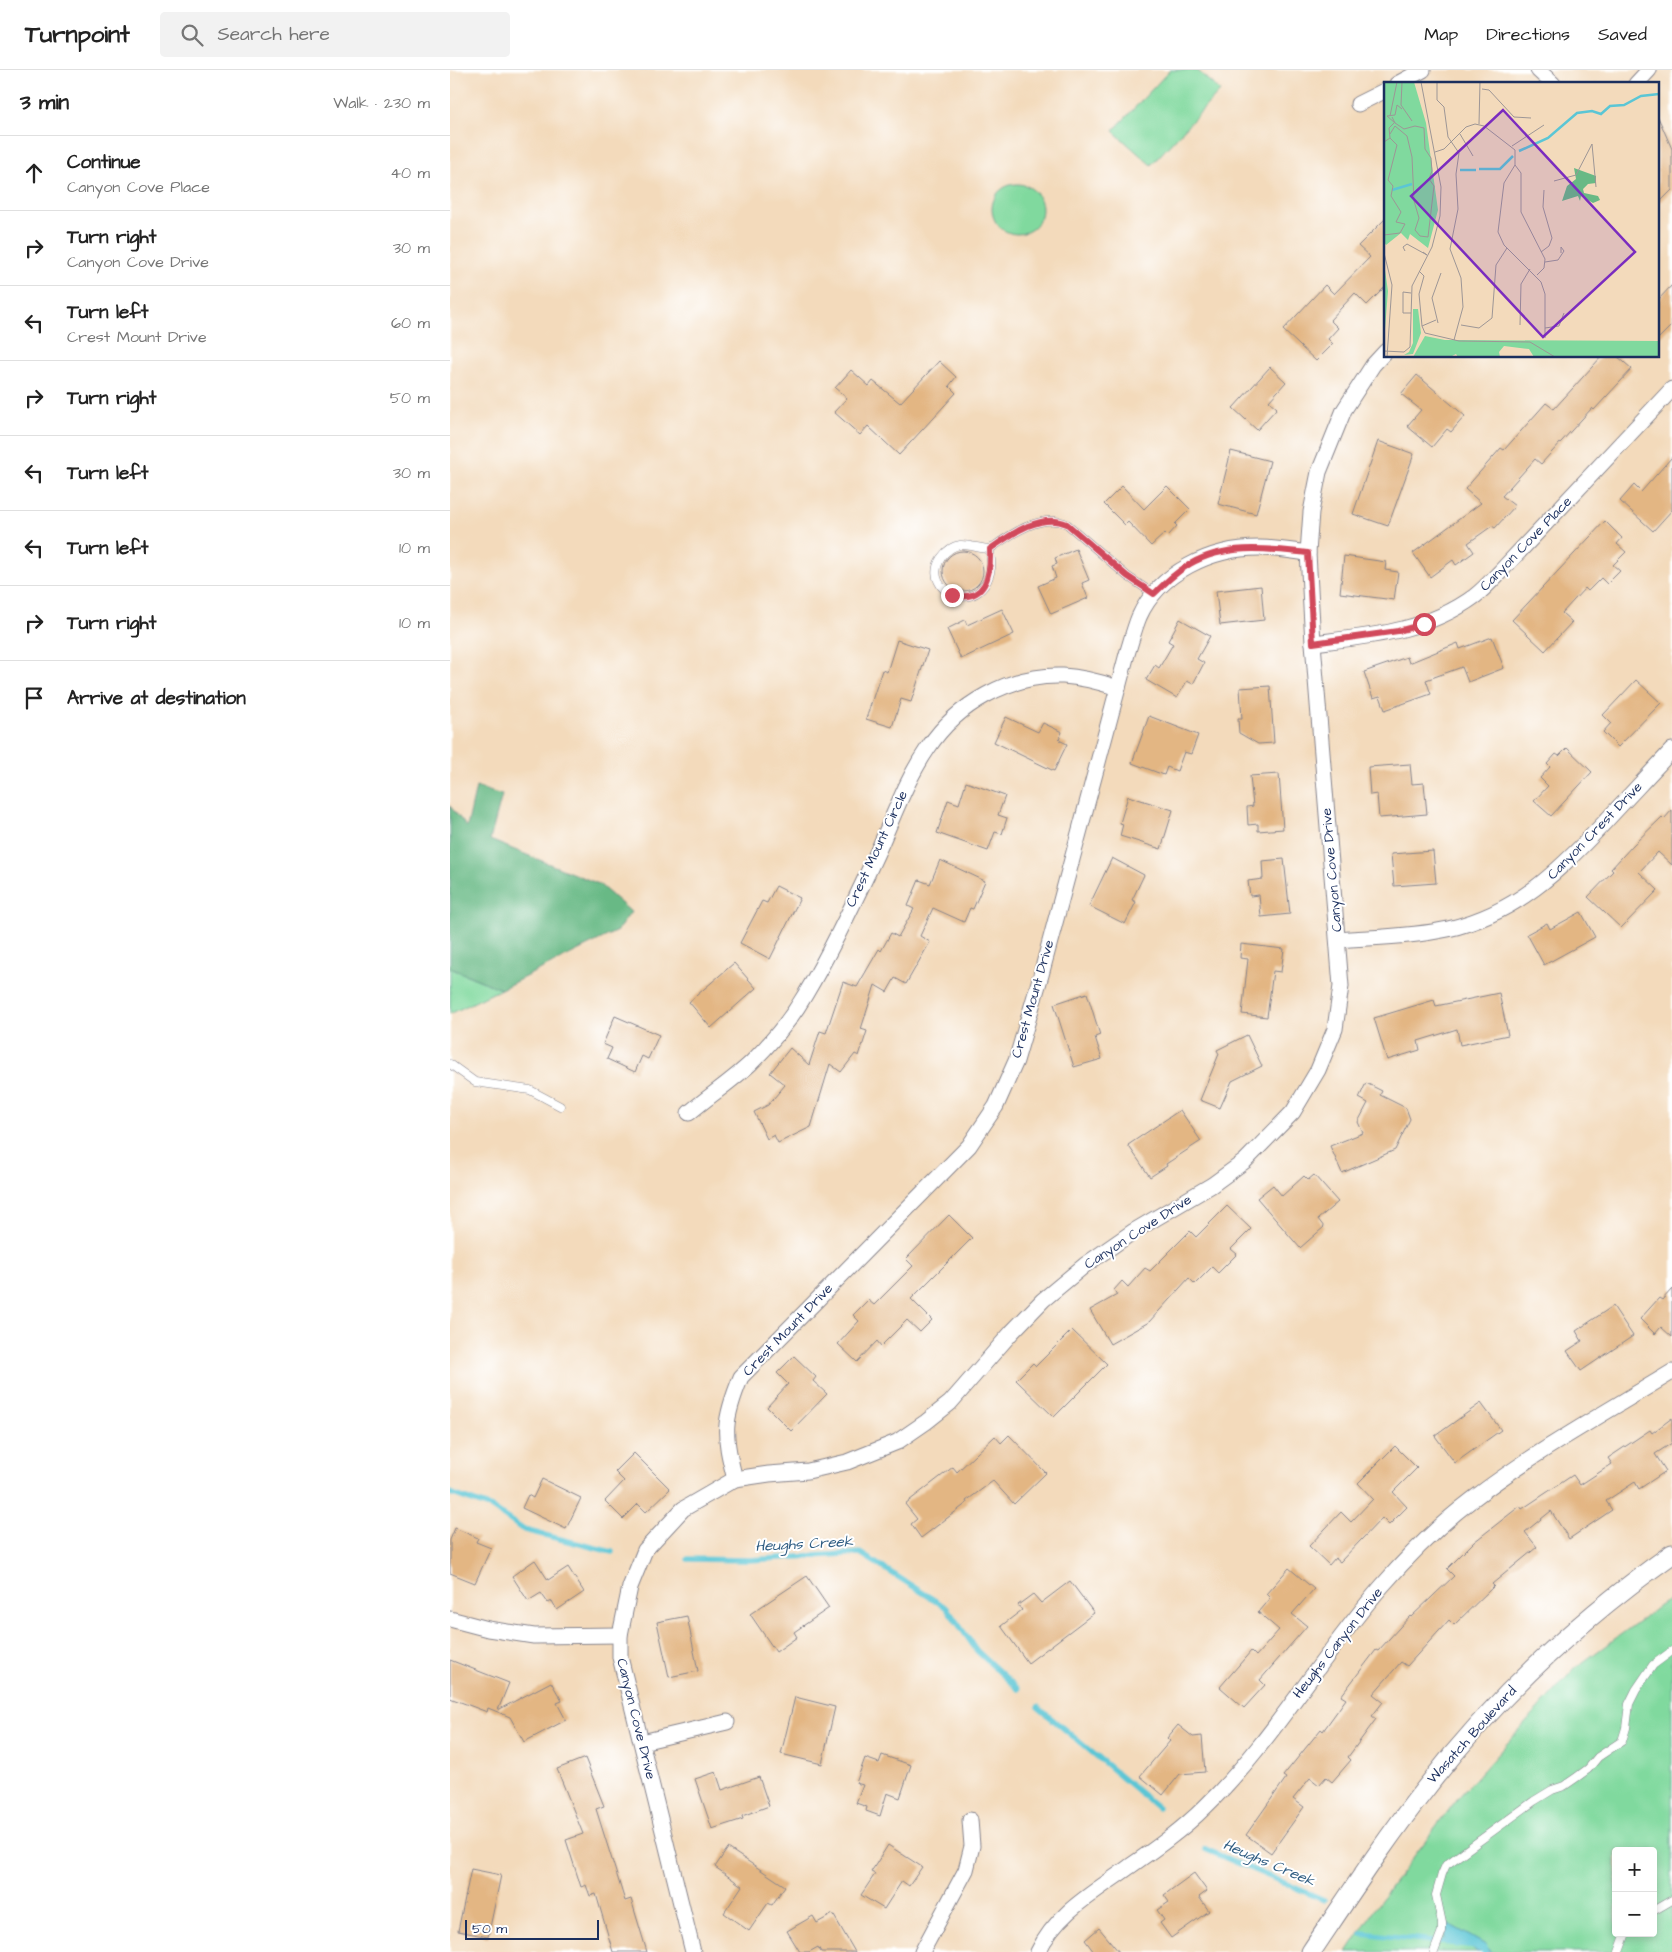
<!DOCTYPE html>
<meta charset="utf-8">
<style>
body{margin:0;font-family:"Architects Daughter",sans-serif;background:#f2f2f2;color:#222}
.controls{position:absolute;right:15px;bottom:15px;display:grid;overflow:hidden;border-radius:5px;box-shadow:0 2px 8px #0003}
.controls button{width:45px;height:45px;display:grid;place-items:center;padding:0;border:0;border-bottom:1px solid #e0e0e0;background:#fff;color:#222;font:25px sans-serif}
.scale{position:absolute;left:15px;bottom:12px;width:134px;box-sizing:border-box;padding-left:5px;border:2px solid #1b2f5e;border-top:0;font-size:14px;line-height:18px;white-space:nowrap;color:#1b2f5e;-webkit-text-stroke:4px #fff;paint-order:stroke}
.stop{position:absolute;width:15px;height:15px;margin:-11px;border:4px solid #d1495b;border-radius:50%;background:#fff}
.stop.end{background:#d1495b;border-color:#fff;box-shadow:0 1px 5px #0008}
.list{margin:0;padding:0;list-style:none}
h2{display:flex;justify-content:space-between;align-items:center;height:65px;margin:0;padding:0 20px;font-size:21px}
h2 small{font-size:16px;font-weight:400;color:#767676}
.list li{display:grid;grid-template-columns:32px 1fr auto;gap:15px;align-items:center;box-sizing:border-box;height:75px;padding:0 20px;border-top:1px solid #e0e0e0}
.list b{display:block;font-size:19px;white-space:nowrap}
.list p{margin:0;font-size:16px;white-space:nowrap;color:#767676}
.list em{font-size:16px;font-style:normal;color:#767676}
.icon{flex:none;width:28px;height:28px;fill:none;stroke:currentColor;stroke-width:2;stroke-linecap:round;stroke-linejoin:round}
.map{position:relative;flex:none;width:1222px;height:1882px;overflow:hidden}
header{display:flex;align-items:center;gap:30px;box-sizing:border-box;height:70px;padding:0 25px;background:#fff;border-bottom:1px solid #e0e0e0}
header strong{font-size:24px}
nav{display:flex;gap:28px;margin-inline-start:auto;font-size:18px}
.search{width:350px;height:45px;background:#f2f2f2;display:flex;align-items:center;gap:12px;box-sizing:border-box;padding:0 18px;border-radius:5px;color:#767676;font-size:19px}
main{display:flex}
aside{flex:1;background:#fff}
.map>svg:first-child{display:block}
</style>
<header>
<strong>Turnpoint</strong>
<div class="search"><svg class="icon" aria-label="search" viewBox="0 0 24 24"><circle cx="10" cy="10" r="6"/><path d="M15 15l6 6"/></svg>Search here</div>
<nav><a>Map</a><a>Directions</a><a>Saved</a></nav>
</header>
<main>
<aside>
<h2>3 min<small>Walk · 230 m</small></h2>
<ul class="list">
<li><svg class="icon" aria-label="ahead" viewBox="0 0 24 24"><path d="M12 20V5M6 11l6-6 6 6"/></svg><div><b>Continue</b><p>Canyon Cove Place</p></div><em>40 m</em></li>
<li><svg class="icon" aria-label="right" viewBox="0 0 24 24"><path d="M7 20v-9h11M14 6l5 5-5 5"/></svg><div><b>Turn right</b><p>Canyon Cove Drive</p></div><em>30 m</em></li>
<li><svg class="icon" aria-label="left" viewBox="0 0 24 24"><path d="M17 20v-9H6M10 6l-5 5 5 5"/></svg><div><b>Turn left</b><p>Crest Mount Drive</p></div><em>60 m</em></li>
<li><svg class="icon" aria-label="right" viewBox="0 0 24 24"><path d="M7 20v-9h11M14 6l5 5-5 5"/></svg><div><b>Turn right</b></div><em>50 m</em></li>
<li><svg class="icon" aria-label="left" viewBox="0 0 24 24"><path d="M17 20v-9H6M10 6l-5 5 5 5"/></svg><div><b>Turn left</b></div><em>30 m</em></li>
<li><svg class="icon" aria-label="left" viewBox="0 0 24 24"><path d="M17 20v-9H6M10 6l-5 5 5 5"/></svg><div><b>Turn left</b></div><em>10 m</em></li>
<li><svg class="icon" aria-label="right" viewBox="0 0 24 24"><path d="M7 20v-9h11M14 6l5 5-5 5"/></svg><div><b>Turn right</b></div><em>10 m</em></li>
<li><svg class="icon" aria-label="arrive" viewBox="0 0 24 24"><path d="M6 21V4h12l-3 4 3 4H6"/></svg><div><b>Arrive at destination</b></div></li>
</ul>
</aside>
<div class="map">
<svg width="1222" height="1882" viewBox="0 0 1222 1882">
<rect width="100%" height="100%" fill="#fff"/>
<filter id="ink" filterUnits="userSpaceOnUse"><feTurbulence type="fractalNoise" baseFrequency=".02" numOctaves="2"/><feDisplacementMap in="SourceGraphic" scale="10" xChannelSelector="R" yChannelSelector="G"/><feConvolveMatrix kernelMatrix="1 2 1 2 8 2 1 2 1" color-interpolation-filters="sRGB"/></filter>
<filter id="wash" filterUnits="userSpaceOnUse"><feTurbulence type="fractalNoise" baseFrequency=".0096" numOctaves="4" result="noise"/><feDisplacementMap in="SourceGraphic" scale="20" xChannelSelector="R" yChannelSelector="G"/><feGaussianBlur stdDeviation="1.12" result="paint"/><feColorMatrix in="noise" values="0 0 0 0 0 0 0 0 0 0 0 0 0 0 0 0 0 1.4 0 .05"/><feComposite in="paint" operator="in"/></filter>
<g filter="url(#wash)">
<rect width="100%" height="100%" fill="#f3dabb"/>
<!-- green -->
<g fill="#80d99e" stroke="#4e847e" fill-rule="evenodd">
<polygon points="720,0 747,0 770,21 701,95 663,61"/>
<circle cx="567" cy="139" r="25"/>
<polygon points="0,898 51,919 0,944"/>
<path d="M1222 1527V1882H897L928 1834 1008 1728 1125 1598ZM1166 1781H1203V1863H1166Z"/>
</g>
<!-- forest -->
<polygon fill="#68b985" stroke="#427472" points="26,717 52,725 40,770 149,814 181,842 167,861 51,919 0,898 0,736 17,757"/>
<!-- water -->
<path fill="#5bc6d5" stroke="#3b7a9a" d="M997 1853 1034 1874 1042 1882H1027C1017 1871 1008 1873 994 1874Z"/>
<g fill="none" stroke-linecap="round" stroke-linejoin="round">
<!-- stream -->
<g stroke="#5bc6d5" stroke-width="5.5">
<polyline points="0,1423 42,1438 74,1460 162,1482"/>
<polyline points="238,1489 299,1490 410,1483 497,1538 527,1581 568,1619"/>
<polyline points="588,1637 708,1738"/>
<polyline points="755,1779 874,1830"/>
<polyline points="912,1863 1027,1876 1034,1882"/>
</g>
</g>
<g id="blocks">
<!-- building -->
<g fill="#e3b683">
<polygon points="1208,47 1222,79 1222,120 1208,134"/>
<polygon points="936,148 936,216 917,235 905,223 880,250 888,258 878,269 883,274 866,291 833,260 875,215 884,224 920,187 908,176"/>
<polygon points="1222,215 1222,255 1208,269 1208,230"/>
<polygon points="1152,286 1167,286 1182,299 1144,340 1142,338 1091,394 1085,389 1052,426 1065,436 1045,458 1042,456 1018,473 1024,482 1006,495 1003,490 980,507 963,483 1031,433 1015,419 1051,378 1054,380 1096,333 1104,339"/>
<polygon points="489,291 506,307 499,316 506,323 449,385 418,356 410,365 384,342 397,328 385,318 401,300 419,316 423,311 450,333"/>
<polygon points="820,297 836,312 819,331 827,338 807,360 783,338"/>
<polygon points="967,305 1015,346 1001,362 997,359 982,377 957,356 971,340 951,324"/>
<polygon points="928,371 964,384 938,456 903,444"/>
<polygon points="781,381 820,391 806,444 768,434"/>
<polygon points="1222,387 1222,440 1203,461 1170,431 1184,415 1191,422"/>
<polygon points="672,416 694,439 717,416 740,439 725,454 727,456 718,466 715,463 701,476 678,452 675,455 654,434"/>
<polygon points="1155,451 1172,468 1167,474 1176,482 1163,495 1170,501 1157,514 1151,508 1138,521 1135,518 1112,543 1122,552 1095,581 1062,550"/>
<polygon points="626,479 639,510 632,513 638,528 601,544 588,516 606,508 602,496 607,494 605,488"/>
<circle cx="513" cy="501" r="20"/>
<polygon points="894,486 936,492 935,500 948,502 944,530 890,523"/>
<polygon points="811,516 814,550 770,555 766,521"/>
<polygon points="552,539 564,564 511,589 497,559 515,550 517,555"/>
<polygon points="730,549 760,566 747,589 754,593 743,614 737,611 727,628 696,610 705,595 709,598 723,574 718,571"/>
<polygon points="1042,567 1054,598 1018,612 1012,597 976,610 981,624 935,640 930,626 923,628 914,602 957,587 959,593 1008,573 1010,579"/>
<polygon points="447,570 478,580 461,632 451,629 442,657 416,649 432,600 437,602"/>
<polygon points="1186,610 1211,633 1168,677 1153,662 1161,653 1153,645"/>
<polygon points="820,616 824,673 808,674 789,663 788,649 792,649 790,618"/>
<polygon points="699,646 748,665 741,684 734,682 727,701 717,697 714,705 682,693"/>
<polygon points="556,647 588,662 593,653 612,662 609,670 617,674 604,701 544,672"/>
<polygon points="1117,678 1142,702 1101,746 1084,731 1098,716 1090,708 1100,697 1097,694 1106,684 1109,686"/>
<polygon points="960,694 962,714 974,713 977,744 929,748 927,724 920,725 918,697"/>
<polygon points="829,704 833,759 808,761 808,754 798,755 797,737 803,736 800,706"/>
<polygon points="516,712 555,726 548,745 557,748 552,764 545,762 538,781 487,763 498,730 509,734"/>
<polygon points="678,726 723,740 711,779 670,766 673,754 670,753"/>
<polygon points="1222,740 1222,795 1208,782 1189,802 1208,820 1171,858 1138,827 1163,801 1161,799 1183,775 1212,747 1214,749"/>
<polygon points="983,781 986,813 944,816 941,784"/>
<polygon points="662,788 694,805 682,830 686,832 675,854 639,836"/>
<polygon points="834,789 840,844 811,847 809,825 800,826 798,811 813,809 812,791"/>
<polygon points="490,790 535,811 523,839 520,838 514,852 483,838 470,866 480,872 456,914 445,908 437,922 425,915 411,959 417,961 409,986 405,984 391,1002 380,994 361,1057 328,1073 324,1065 317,1069 304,1042 318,1035 335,1015 320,1003 340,978 359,995 370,961 376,963 393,912 407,917 429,879 431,881 441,863 448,867 464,839 458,836 469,810 480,814"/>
<polygon points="326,816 350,828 320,889 290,873 312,831 317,833"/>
<polygon points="1131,842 1145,867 1094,895 1077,864 1097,853 1100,859"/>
<polygon points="791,874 834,879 831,902 823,901 817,947 792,944 798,889 790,888"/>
<polygon points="284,893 306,918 261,958 239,932"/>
<polygon points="637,923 650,965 645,967 652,989 624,997 604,934"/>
<polygon points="1049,923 1058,965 1010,975 1007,959 968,971 970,980 937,990 924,948 984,930 986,936"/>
<polygon points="165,946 209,965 198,989 192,986 185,1002 157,989 162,978 153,974"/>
<polygon points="797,965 812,996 782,1011 770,1038 750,1030 769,984 767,980"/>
<polygon points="916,1013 932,1021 930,1025 956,1038 960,1049 945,1080 892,1103 880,1076 913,1063 908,1052 918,1033 909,1028"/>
<polygon points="730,1040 751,1071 716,1094 717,1096 700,1107 678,1075"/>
<polygon points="864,1105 888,1132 868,1149 874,1157 850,1178 807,1128 823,1115 832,1126 854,1106 858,1110"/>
<polygon points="777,1136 801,1159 781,1179 787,1184 768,1203 762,1197 745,1214 739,1208 699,1252 660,1274 640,1240 667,1225 664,1220 672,1211 678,1217 695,1198 700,1201 740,1161 746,1167"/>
<polygon points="499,1145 522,1168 461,1229 482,1250 470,1262 457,1250 431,1276 427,1271 407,1292 388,1274 409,1251 403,1245 418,1230 424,1235 463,1196 456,1189"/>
<polygon points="1222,1219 1222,1267 1211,1257 1205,1264 1190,1249 1209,1228 1212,1230"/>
<polygon points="1163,1236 1183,1266 1131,1301 1117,1281 1132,1271 1126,1261"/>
<polygon points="622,1260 657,1294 604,1347 566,1310 583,1293 586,1296"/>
<polygon points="344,1286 366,1307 363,1311 377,1324 341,1361 317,1337 338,1314 327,1303"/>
<polygon points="1031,1333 1051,1360 1005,1393 985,1366"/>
<polygon points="1222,1348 1222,1373 1205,1384 1216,1401 1189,1419 1185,1412 1156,1431 1162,1440 1119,1469 1101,1441 1075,1462 1087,1477 1042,1514 1044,1516 1004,1555 999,1550 957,1596 951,1592 923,1624 933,1632 922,1646 926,1649 898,1687 901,1690 882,1712 876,1707 869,1715 860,1708 843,1729 854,1737 821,1783 796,1765 836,1708 833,1706 871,1659 873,1661 896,1629 891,1626 926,1580 928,1581 960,1546 961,1547 1004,1506 997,1499 1024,1472 1070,1436 1072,1439 1123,1405 1130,1415 1162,1394 1158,1388 1200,1360 1202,1363"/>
<polygon points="559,1365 596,1403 564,1434 543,1411 516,1431 517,1433 471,1468 461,1454 467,1449 455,1434 503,1397 507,1402 545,1366 551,1373"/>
<polygon points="945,1376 967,1398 943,1422 957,1437 939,1455 932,1448 890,1492 885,1488 879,1495 859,1476 891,1442 901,1452 923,1429 908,1413"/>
<polygon points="184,1383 220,1419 196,1442 188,1434 173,1449 155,1431 174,1411 165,1402"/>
<polygon points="92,1409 131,1428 116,1459 72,1438 78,1425 83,1428"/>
<polygon points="5,1458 28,1468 26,1472 41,1478 25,1513 0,1503 0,1470"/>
<polygon points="85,1490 98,1510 118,1497 134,1522 107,1540 102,1531 98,1533 91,1523 78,1531 62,1506"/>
<polygon points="839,1498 864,1519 842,1544 857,1556 810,1610 815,1615 794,1638 770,1617 801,1581 806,1586 829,1560 808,1542 820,1528 816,1524"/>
<polygon points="357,1506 379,1538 344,1562 347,1567 326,1582 300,1544"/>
<polygon points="620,1511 644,1543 578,1593 551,1556 572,1540 568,1535 583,1524 591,1533"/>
<polygon points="237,1546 248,1601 219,1607 207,1552"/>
<polygon points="0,1590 59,1613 48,1640 101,1612 112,1631 107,1633 116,1650 74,1672 60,1647 38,1638 37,1642 0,1628"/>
<polygon points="345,1627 385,1637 372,1694 331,1684"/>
<polygon points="728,1655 743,1667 752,1666 755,1702 730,1704 713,1725 690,1706 720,1671 717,1668"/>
<polygon points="432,1685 461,1695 450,1728 437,1723 430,1746 416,1741 417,1737 406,1733 413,1715 406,1713 415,1688 429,1693"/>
<polygon points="135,1688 154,1736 146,1739 175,1831 181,1829 197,1882 163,1882 146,1824 140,1826 136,1815 131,1817 116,1770 133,1764 107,1699"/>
<polygon points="266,1702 272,1720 309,1707 319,1736 292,1746 293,1749 262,1759 245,1709"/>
<polygon points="438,1775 472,1797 459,1816 452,1811 434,1839 411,1825 425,1804 421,1802"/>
<polygon points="278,1778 335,1816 322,1835 318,1833 299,1861 274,1843 292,1816 265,1797"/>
<polygon points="21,1799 51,1805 38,1867 8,1861"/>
<polygon points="744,1803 757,1821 749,1827 759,1841 721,1868 710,1853 714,1850 707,1840 719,1832 714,1825"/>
<polygon points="383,1844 405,1882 371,1882 368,1877 359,1882 350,1882 337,1861 363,1846 367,1853"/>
<polygon points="649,1858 669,1882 644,1882 635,1870"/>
</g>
</g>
</g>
<g filter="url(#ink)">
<use href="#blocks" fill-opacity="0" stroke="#87848c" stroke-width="1"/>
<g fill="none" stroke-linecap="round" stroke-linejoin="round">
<!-- service casing -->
<g stroke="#87848c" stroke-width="9">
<g id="service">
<path d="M540 479C540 485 542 492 541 498 532 550 469 522 491 488 496 481 502 476 510 475 517 474 532 479 540 479 560 465 591 442 617 454L677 506 704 524"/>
<polyline points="0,994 25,1012 80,1020 110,1036"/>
<polyline points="1203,1841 1222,1830"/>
<polyline points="984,1882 992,1861 992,1853 986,1825 992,1804 996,1795 1084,1731 1102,1720 1114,1716 1127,1707 1138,1699 1148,1687 1172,1671 1176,1658 1179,1634 1186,1620 1203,1595 1222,1581"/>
<polyline points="1169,1882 1176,1863"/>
</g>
</g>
<!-- minor casing -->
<g stroke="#87848c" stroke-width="17">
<g id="minor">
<polyline points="1088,0 1103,14"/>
<polyline points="947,14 973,0"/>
<polyline points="1186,14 1199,0"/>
<polyline points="908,34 936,20"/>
<path d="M863 573C921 566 976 562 1025 526 1034 519 1042 510 1050 502L1222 319"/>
<path d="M888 870C924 867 962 867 998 859 1067 843 1108 802 1155 752 1177 728 1200 704 1222 680"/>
<path d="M239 1043C259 1026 282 1011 301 993 321 973 341 949 355 925 382 880 405 831 427 783 443 748 456 710 478 678 507 634 560 604 613 606 632 607 650 612 668 618"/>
<path d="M285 1409C273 1364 273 1351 291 1307L519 1076 546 1036 566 991 591 905 677 584C681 572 684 559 689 547 709 502 762 478 809 478 825 478 842 481 858 483"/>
<polyline points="0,1549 38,1559 84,1566 170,1565"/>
<polyline points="192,1672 277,1652"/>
<polyline points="243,1882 170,1587 170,1565 180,1517 195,1480 233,1439 285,1409 319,1404 358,1401 397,1392 447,1372 476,1352 500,1333 562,1262 593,1230 635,1195 684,1161 762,1115 795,1091 843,1042 868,1000 885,959 891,916 863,573 858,483 861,442 869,402 894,340 923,295 936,281"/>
<polyline points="472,1882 516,1800 522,1776 520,1750"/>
<path d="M588 1882C607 1842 645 1822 679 1797 705 1779 732 1760 755 1737 823 1671 870 1587 932 1516 959 1485 990 1454 1023 1429 1086 1381 1155 1343 1222 1302"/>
</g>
</g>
<!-- tertiary casing -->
<g stroke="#87848c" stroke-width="21">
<path id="tertiary" d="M861 1882C898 1827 935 1770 976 1718 1045 1628 1130 1549 1222 1484"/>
</g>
<!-- service -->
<use href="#service" stroke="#fff" stroke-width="8"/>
<!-- minor -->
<use href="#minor" stroke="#fff" stroke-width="15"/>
<!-- tertiary -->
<use href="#tertiary" stroke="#fff" stroke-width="19"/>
</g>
</g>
<g fill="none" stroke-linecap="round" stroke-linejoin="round" filter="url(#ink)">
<!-- route -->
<path stroke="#d1495b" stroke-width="6" d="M502 525C536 533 541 505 540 479 560 465 591 442 617 454L677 506 704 524C715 513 726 502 740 494 776 473 819 479 858 483L863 573 948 561 974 554"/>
</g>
<g text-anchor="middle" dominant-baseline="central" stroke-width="4" stroke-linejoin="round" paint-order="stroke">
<!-- street labels -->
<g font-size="14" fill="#1b2f5e" stroke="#fff">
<text transform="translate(1076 474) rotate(-46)">Canyon Cove Place</text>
<text transform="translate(1145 761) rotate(-46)">Canyon Crest Drive</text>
<text transform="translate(427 779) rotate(-65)">Crest Mount Circle</text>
<text transform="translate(882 800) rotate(-95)">Canyon Cove Drive</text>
<text transform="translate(583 929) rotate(-74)">Crest Mount Drive</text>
<text transform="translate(688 1162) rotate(-33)">Canyon Cove Drive</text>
<text transform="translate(338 1260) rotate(-46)">Crest Mount Drive</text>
<text transform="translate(888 1573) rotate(-52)">Heughs Canyon Drive</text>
<text transform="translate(186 1649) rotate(76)">Canyon Cove Drive</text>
<text transform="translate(1022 1665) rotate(-48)">Wasatch Boulevard</text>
</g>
<!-- water labels -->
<g font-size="15" font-style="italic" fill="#2e5c82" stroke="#fff">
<text transform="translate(354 1474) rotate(-3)">Heughs Creek</text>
<text transform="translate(819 1793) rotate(23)">Heughs Creek</text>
</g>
</g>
<!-- overview -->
<g transform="translate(934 12)">
<rect width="275" height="275" fill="#f3dabb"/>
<path d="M0 0H30L42 41 54 128 44 166 26 152 24 158 17 151 2 163 0 160ZM0 181 4 209 0 260ZM29 227H34L37 251 29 272 20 273 25 270 29 261ZM41 254 61 258 275 259V275H150L145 267 120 264 115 270 116 275H74L72 272 66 275H29Z" fill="#80d99e"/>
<path d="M190 86 212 94V101L204 102 199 107 200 111 214 114 216 118 209 121 197 114 196 119 194 114 178 119 183 104 192 97Z" fill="#68b985"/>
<path fill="none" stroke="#5bc6d5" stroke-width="2.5" d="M135 69 164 56 193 31 208 29 217 32 226 24 240 23 257 14 275 12M95 87H116L129 74M76 88H92M8 108 28 102"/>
<path fill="none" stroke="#9d9696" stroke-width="1" d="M18 0 17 23 28 39M98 7 105 8 130 35 147 36M53 18 60 25 64 55 75 71 72 92 74 127 66 167 77 196 79 225 70 258M53 18V0M6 34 13 0M8 35 11 41 3 34 11 33 13 23 18 27M95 42 96 0M6 52 11 44 23 54 28 75 30 119 35 136 31 148 36 154 44 155 50 104 45 97 48 89 47 76 41 67 40 46 31 44 20 47 11 41M76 52 89 74M0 60 6 56 5 46 10 41M128 64 160 43M51 70 60 67 82 45 91 42 100 44 131 68V83L120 101 114 150 120 163 157 200 161 212V256M131 83 137 91V130L161 177 160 186 153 193M170 99 192 93 208 62 212 105M0 153 16 151 21 142 12 140 17 130 7 114 9 104 4 98 13 63 6 56M21 169 19 165 23 162 43 173 39 170M157 170 165 164 168 156 159 125 160 108M0 171 8 203 3 275M161 180 174 178 180 169 177 165V171M35 189 40 194 35 212 38 244 41 251 75 259 146 260 171 275M27 231H19V210L27 211M54 241 48 216 57 191M77 243 95 246 108 236 112 183 123 166M136 243 137 202 146 187M38 244 52 238M161 246 175 244 180 231M0 269 20 270 26 265 28 204 48 165 56 134 57 105 37 0"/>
<path fill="#7b2cbf" fill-opacity="0.15" stroke="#7b2cbf" stroke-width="2.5" d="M119 28 251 170 159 255 27 114Z"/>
<rect width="275" height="275" fill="none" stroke="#1b2f5e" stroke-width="2.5"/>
</g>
</svg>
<div class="controls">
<button>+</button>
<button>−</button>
</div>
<div class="scale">50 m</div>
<div class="stop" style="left:974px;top:554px"></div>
<div class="stop end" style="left:502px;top:525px"></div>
</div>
</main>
